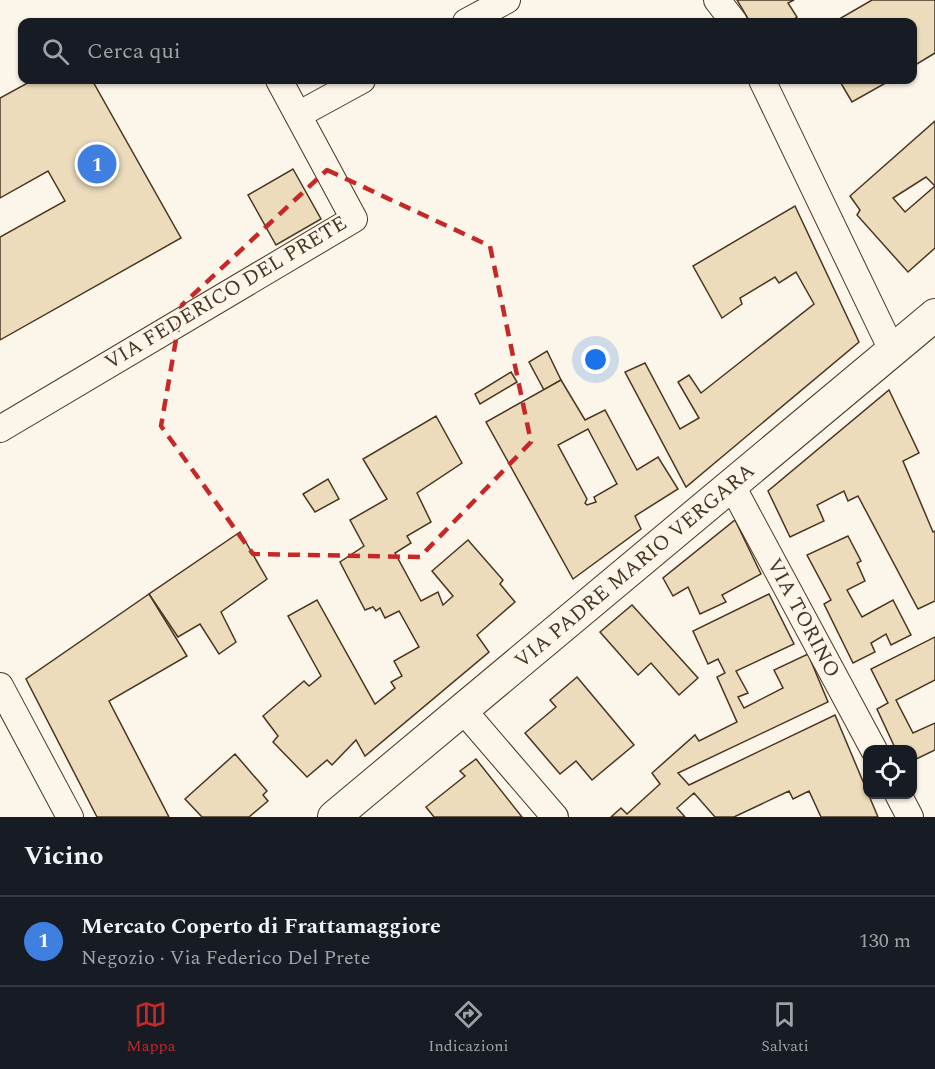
<!DOCTYPE html>
<html lang="it">
<meta charset="utf-8">
<style>
body{margin:0;font-family:Spectral,serif;background:#20242c;color:#f1f3f6}
.controls{position:absolute;right:18px;bottom:18px;display:grid;overflow:hidden;border-radius:12px;box-shadow:0 2px 4px #0004}
.controls button{width:54px;height:54px;display:grid;place-items:center;padding:0;border:0;border-bottom:2px solid #363941;background:#171b24;color:#f1f3f6;font:30px sans-serif}
.you{position:absolute;left:596px;top:360px;width:21px;height:21px;margin:-15px;border:4px solid #fff;border-radius:50%;background:#1a73e8;box-shadow:0 0 0 9px #1a73e833}
.badge{display:grid;place-items:center;width:39px;height:39px;border-radius:50%;background:#c62828;color:#fff;font-size:20px;font-weight:700}
.pin{position:absolute;translate:-50% -50%;border:3px solid #fff;box-shadow:0 2px 6px #0006}
.list{margin:0;padding:0;list-style:none}
h2{display:flex;justify-content:space-between;align-items:center;height:78px;margin:0;padding:0 24px;font-size:26px}
h2 small{font-size:20px;font-weight:400;color:#9ea1a6}
.list li{display:grid;grid-template-columns:39px 1fr auto;gap:18px;align-items:center;box-sizing:border-box;height:90px;padding:0 24px;border-top:2px solid #363941}
.list b{display:block;font-size:22px;white-space:nowrap}
.list p{margin:0;font-size:20px;white-space:nowrap;color:#9ea1a6}
.list em{font-size:20px;font-style:normal;color:#9ea1a6}
.icon{flex:none;width:33px;height:33px;fill:none;stroke:currentColor;stroke-width:2;stroke-linecap:round;stroke-linejoin:round}
.map{position:relative;flex:none;width:935px;height:817px;overflow:hidden}
.search{position:absolute;background:#171b24;box-shadow:0 2px 4px #0004;left:18px;right:18px;top:18px;height:66px;display:flex;align-items:center;gap:15px;box-sizing:border-box;padding:0 21px;border-radius:12px;color:#9ea1a6;font-size:22px}
.sheet{height:168px;background:#171b24}
nav{display:flex;justify-content:space-around;align-items:center;box-sizing:border-box;height:84px;border-top:2px solid #363941;background:#171b24;font-size:16px;color:#9ea1a6}
nav a{display:grid;justify-items:center;gap:3px}
nav .on{color:#c62828}
.map>svg:first-child{display:block}
</style>
<div class="map">
<svg width="935" height="817" viewBox="0 0 935 817">
<rect width="100%" height="100%" fill="#fbf6e9"/>
<!-- building -->
<g fill="#ecdcbc" stroke="#4a3520" stroke-width="1.5" fill-rule="evenodd">
<polygon points="737,0 794,0 788,3 797,17 791,21 792,22 750,22"/>
<polygon points="872,0 935,0 935,53 912,67 912,22 834,22"/>
<polygon points="33,80 92,80 181,238 0,340 0,237 65,201 48,171 0,198 0,98"/>
<polygon points="839,80 891,80 852,102"/>
<path d="M935 121V248L908 272 857 215 860 210 850 196ZM926 177 935 186 905 212 893 198Z"/>
<polygon points="293,169 321,219 276,245 248,195"/>
<polygon points="795,206 859,342 686,487 625,372 645,363 680,429 699,418 678,382 689,375 701,393 814,304 796,272 779,283 775,277 740,298 742,304 722,318 693,266"/>
<polygon points="547,351 561,380 544,390 529,362"/>
<polygon points="511,372 517,382 480,404 475,394"/>
<path d="M561 380 585 420 605 410 637 470 658 457 678 489 635 516 641 529 573 579 486 422ZM588 429 617 484 594 497 596 502 587 505 585 503 587 499 558 445Z"/>
<polygon points="889,390 919,453 903,461 933,532 935,531 935,601 918,609 858,496 848,501 844,491 817,505 824,521 790,537 768,491"/>
<polygon points="436,416 462,463 417,493 431,522 407,536 411,543 395,553 421,601 438,592 443,605 453,596 432,571 468,540 503,580 500,584 515,602 477,635 489,652 365,756 356,740 332,765 327,760 307,777 273,742 278,736 263,716 304,681 309,686 321,676 288,616 317,600 375,704 395,688 391,682 402,676 394,661 419,647 399,611 385,618 380,608 376,611 373,607 365,610 340,562 364,546 350,520 387,499 363,459"/>
<polygon points="328,479 339,499 315,512 303,494"/>
<polygon points="735,520 761,574 722,595 726,602 700,614 688,587 673,596 663,578"/>
<polygon points="240,532 267,579 221,612 236,642 219,654 200,624 178,637 149,594"/>
<polygon points="848,536 861,561 857,563 865,581 847,590 862,617 893,600 911,635 891,645 886,634 871,643 875,652 853,663 824,604 831,600 807,555"/>
<polygon points="149,594 187,656 109,701 169,817 97,817 26,679"/>
<polygon points="769,594 794,644 736,671 748,693 738,697 744,708 783,688 774,670 808,654 828,702 678,773 689,785 835,715 878,817 821,817 809,791 793,799 789,791 734,817 715,817 694,793 677,808 685,817 611,817 621,808 627,814 660,784 652,773 695,735 699,741 737,722 717,677 725,673 718,659 708,664 693,631"/>
<polygon points="632,605 698,678 679,695 651,663 638,675 600,632"/>
<polygon points="935,637 935,680 896,700 913,733 935,723 935,750 912,761 912,750 896,750 877,709 888,703 871,669"/>
<polygon points="577,677 634,745 592,780 576,761 560,774 525,733 556,707 550,700"/>
<polygon points="235,754 267,791 263,795 268,801 249,817 202,817 185,799"/>
<polygon points="476,759 522,817 434,817 426,807 465,776 460,771"/>
</g>
<g fill="none" stroke-linecap="round" stroke-linejoin="round">
<!-- minor casing -->
<g stroke="#4a3520" stroke-width="28">
<g id="minor">
<polyline points="717,0 734,22"/>
<polyline points="466,22 507,0"/>
<polyline points="762,80 892,350"/>
<polyline points="298,115 362,80"/>
<polyline points="0,429 354,219 279,80"/>
<polyline points="732,486 874,750"/>
<polyline points="0,686 70,817"/>
<polyline points="463,710 555,817"/>
<polyline points="898,794 910,817"/>
</g>
</g>
<!-- tertiary casing -->
<g stroke="#4a3520" stroke-width="34">
<polyline id="tertiary" points="334,817 935,315"/>
</g>
<!-- minor -->
<use href="#minor" stroke="#fbf6e9" stroke-width="26"/>
<!-- tertiary -->
<use href="#tertiary" stroke="#fbf6e9" stroke-width="32"/>
</g>
<!-- marked area -->
<path fill="none" stroke="#c62828" stroke-width="4.5" stroke-dasharray="12 8" stroke-linejoin="round" d="M327 170 490 246 531 442 420 557 253 554 161 426 182 305Z"/>
<g text-anchor="middle" dominant-baseline="central" stroke-width="4.5" stroke-linejoin="round" paint-order="stroke">
<!-- street labels -->
<g font-size="21" fill="#4a3520" stroke="#fbf6e9">
<text transform="translate(226 293) rotate(-31)">VIA FEDERICO DEL PRETE</text>
<text transform="translate(635 566) rotate(-40)">VIA PADRE MARIO VERGARA</text>
<text transform="translate(803 618) rotate(62)">VIA TORINO</text>
</g>
</g>
</svg>
<div class="controls">
<button><svg class="icon" aria-label="locate" viewBox="0 0 24 24"><circle cx="12" cy="12" r="6"/><path d="M12 2v4M12 18v4M2 12h4M18 12h4"/></svg></button>
</div>
<div class="you"></div>
<div class="pin badge" style="left:97px;top:164px;background:#3f7fe0">1</div>
<div class="search"><svg class="icon" aria-label="search" viewBox="0 0 24 24"><circle cx="10" cy="10" r="6"/><path d="M15 15l6 6"/></svg>Cerca qui</div>
</div>
<section class="sheet">
<h2>Vicino<small></small></h2>
<ul class="list">
<li><span class="badge" style="background:#3f7fe0">1</span><div><b>Mercato Coperto di Frattamaggiore</b><p>Negozio · Via Federico Del Prete</p></div><em>130 m</em></li>
</ul>
</section>
<nav>
<a class="on"><svg class="icon" aria-label="map" viewBox="0 0 24 24"><path d="M3 6l6-2 6 2 6-2v14l-6 2-6-2-6 2zM9 4v14M15 6v14"/></svg>Mappa</a>
<a><svg class="icon" aria-label="directions" viewBox="0 0 24 24"><path d="M12 3l9 9-9 9-9-9zM9 14v-3h6M13 9l2 2-2 2"/></svg>Indicazioni</a>
<a><svg class="icon" aria-label="saved" viewBox="0 0 24 24"><path d="M7 4h10v16l-5-4-5 4z"/></svg>Salvati</a>
</nav>
